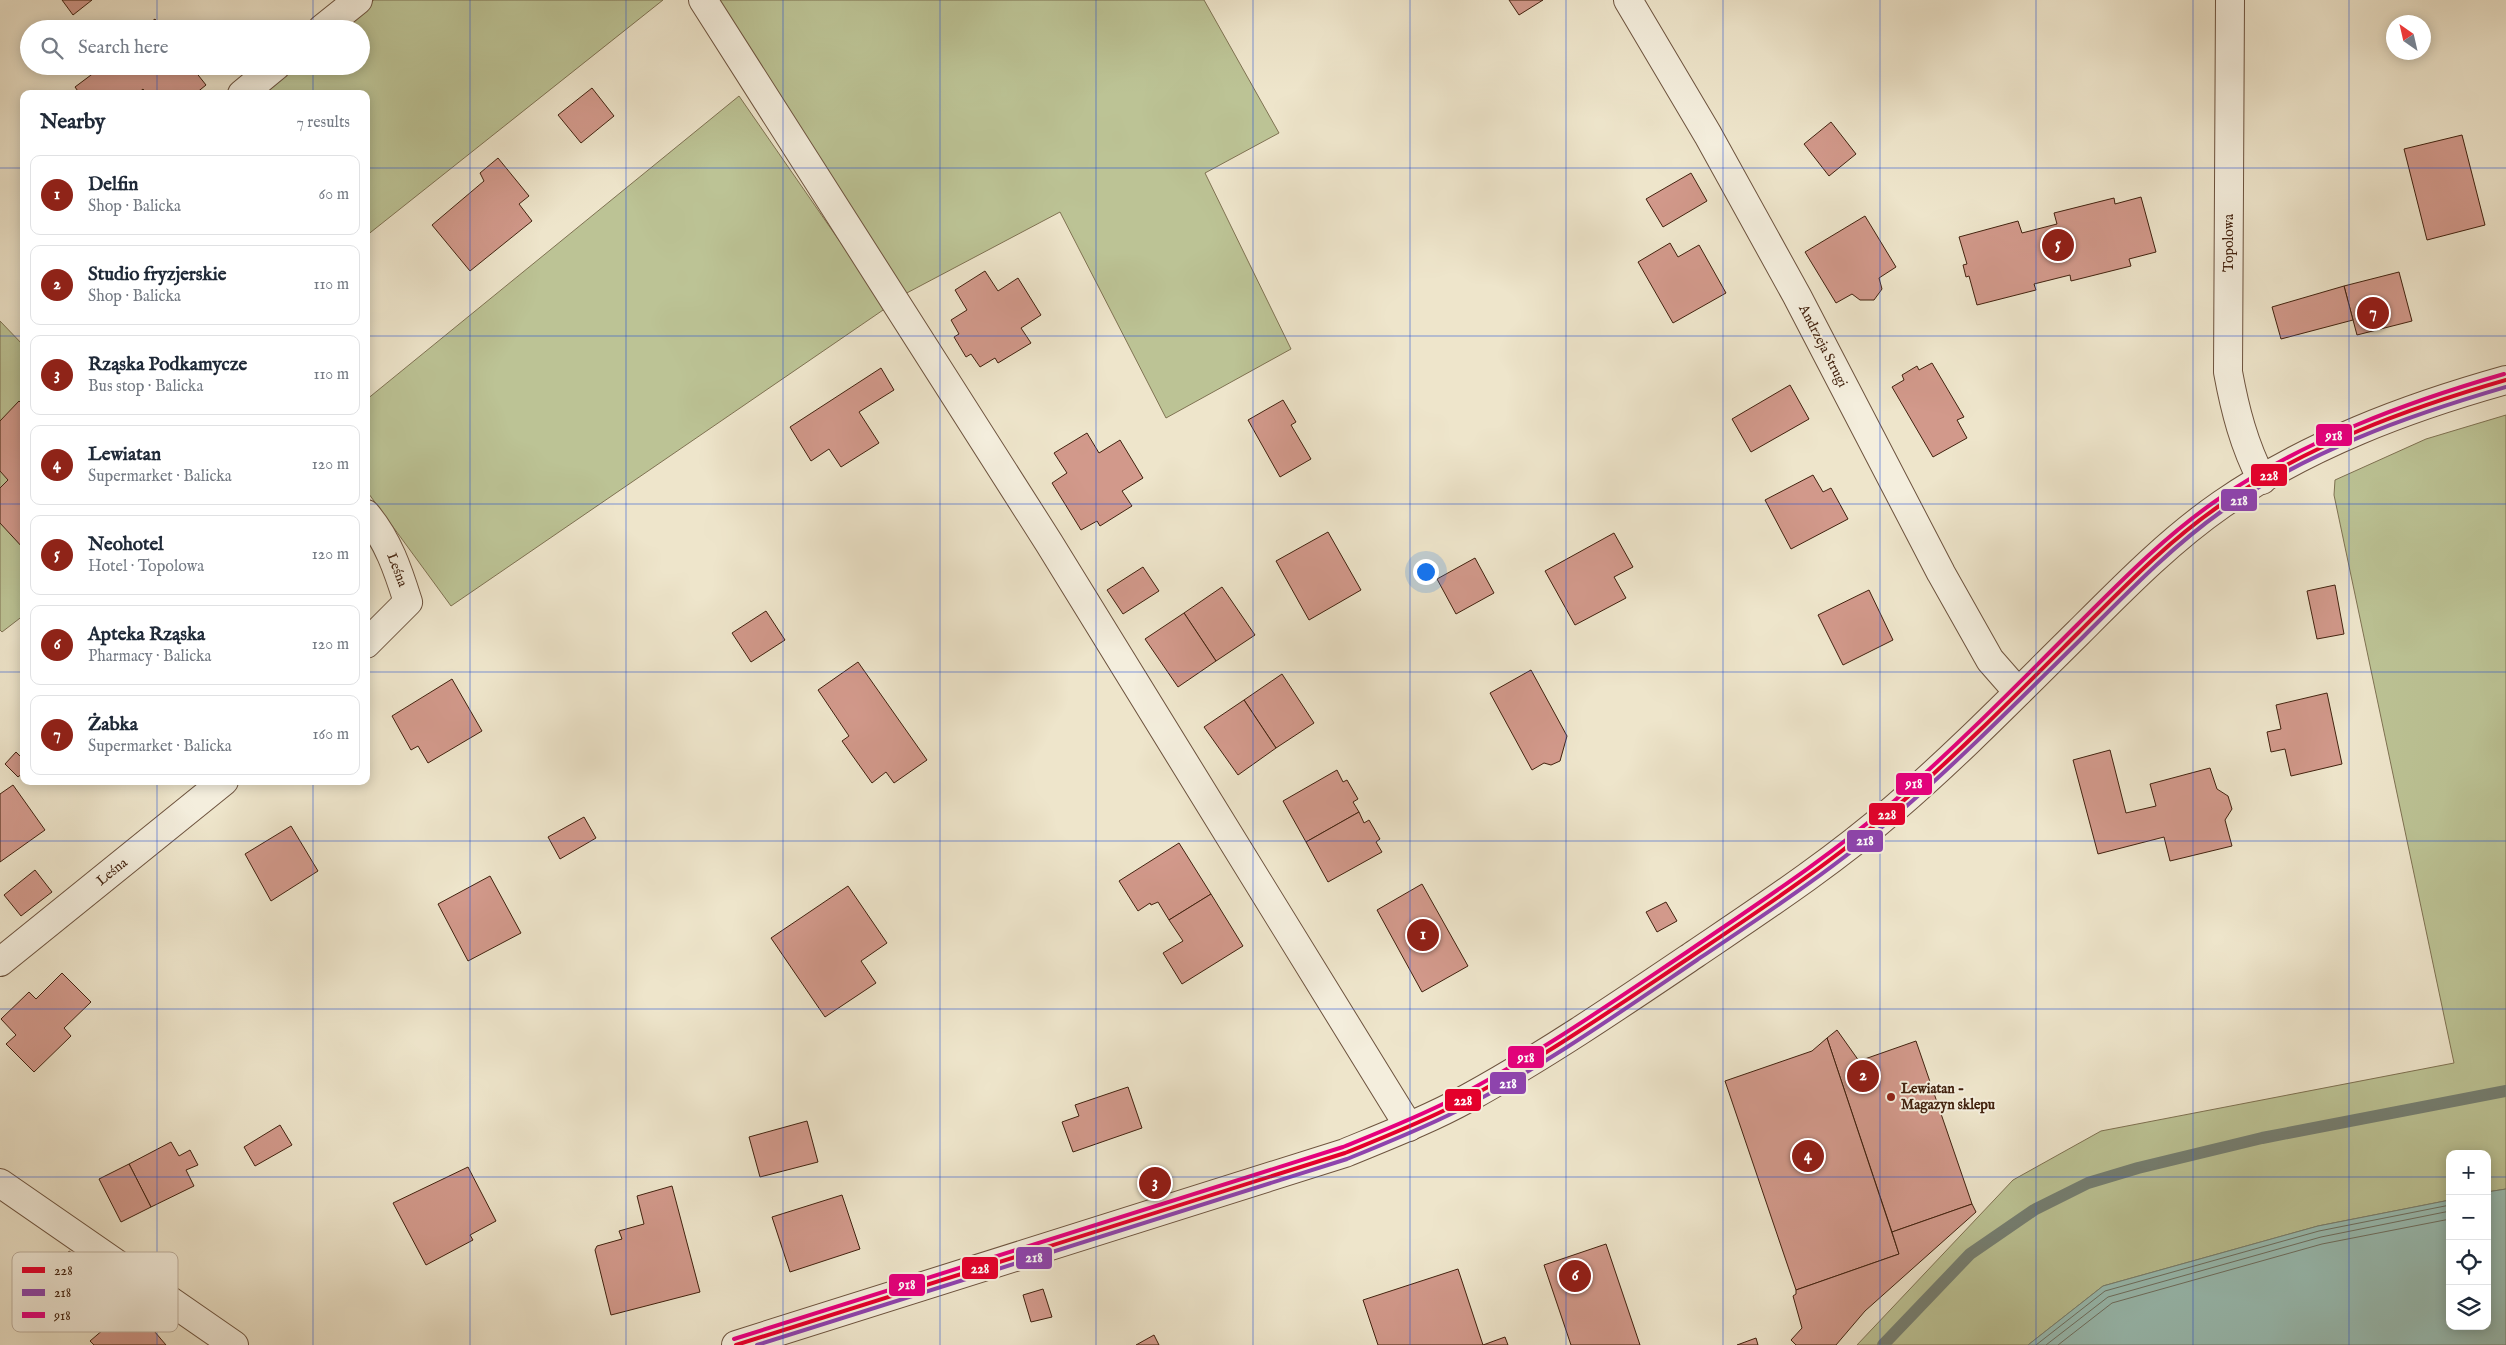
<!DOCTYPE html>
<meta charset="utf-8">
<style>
body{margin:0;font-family:"IM FELL English",serif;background:#f2f2f3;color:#1f2937}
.controls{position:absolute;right:15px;bottom:15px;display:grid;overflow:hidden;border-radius:10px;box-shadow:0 2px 12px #0003}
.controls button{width:45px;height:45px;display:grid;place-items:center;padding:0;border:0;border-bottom:1px solid #e0e1e3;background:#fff;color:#1f2937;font:25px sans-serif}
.compass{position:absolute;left:2386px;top:15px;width:45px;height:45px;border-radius:50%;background:#fff;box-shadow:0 2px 12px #0003;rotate:326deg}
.you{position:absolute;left:1425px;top:571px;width:18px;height:18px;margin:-12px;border:4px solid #fff;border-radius:50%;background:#1a73e8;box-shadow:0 0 0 8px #1a73e833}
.badge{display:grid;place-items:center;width:32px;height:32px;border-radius:50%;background:#8f2418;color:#fff;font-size:16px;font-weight:700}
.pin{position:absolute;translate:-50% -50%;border:2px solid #fff;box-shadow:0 1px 5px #0006}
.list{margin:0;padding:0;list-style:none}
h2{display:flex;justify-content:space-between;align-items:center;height:65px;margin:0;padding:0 20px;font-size:21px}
h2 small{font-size:16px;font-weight:400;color:#747a83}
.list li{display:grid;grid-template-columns:32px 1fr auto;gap:15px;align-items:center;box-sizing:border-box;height:80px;margin:0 10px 10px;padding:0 10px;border:1px solid #e0e1e3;border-radius:10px}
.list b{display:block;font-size:19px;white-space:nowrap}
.list p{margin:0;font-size:16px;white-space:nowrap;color:#747a83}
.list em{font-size:16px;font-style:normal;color:#747a83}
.icon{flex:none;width:28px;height:28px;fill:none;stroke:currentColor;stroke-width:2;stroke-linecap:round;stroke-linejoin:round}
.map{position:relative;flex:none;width:2506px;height:1345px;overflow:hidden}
.search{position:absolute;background:#fff;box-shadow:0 2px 12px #0003;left:20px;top:20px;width:350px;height:55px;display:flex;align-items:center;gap:12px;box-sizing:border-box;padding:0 18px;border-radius:28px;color:#747a83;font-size:19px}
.panel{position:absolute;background:#fff;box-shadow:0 2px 12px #0003;left:20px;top:90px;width:350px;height:695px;border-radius:10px}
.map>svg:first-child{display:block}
</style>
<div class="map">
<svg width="2506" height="1345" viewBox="0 0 2506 1345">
<rect width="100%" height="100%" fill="#eee5cb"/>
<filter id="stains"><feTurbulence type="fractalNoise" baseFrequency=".004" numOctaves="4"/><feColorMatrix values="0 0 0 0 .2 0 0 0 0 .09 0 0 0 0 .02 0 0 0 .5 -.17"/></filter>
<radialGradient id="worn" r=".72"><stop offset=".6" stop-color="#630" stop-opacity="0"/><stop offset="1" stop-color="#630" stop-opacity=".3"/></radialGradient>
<!-- green -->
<g fill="#bcc395" stroke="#7f7252">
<polygon points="374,0 663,0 366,236 366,94 255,94 290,66 361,66 361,29 337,29"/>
<polygon points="719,0 1204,0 1279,133 1205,173 1291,349 1166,418 1060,212 903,295"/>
<polygon points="739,96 886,308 451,606 366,490 366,400"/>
<polygon points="0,321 24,346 24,615 2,632 0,630"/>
<polygon points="2506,415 2506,1189 2487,1192 2487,1154 2450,1154 2450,1200 2318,1226 2103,1286 2028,1345 1857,1345 2013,1180 2101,1131 2454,1063 2334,495 2335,480 2426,439"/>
</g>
<!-- water -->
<polygon fill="#99bfb6" stroke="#768073" points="2506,1189 2506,1345 2028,1345 2103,1286 2318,1226 2450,1200 2450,1326 2487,1326 2487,1192"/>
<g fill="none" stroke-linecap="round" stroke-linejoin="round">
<!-- shore -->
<g stroke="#6e7062" stroke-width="1">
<polyline points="2036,1345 2105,1291 2319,1231 2450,1205"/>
<polyline points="2046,1345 2108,1297 2321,1237 2450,1211"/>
<polyline points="2058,1345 2112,1303 2322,1244 2450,1219"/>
</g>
<!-- stream -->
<polyline stroke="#768073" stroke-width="12" points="1883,1345 1970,1254 2034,1210 2088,1183 2138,1168 2262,1138 2506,1091"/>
</g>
<!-- building -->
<g fill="#d2998b" stroke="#42220f">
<polygon points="62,0 92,0 73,15"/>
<polygon points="1509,0 1543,0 1519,15"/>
<polygon points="155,19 162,29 141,29"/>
<polygon points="103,66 191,66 206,85 195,94 147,94 143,89 137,94 80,94 75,87"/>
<polygon points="592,88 614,116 581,143 558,115"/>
<polygon points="1831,122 1856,154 1829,176 1804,144"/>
<polygon points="2462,135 2485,225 2427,240 2404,149"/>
<polygon points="498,158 529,196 519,204 532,221 470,271 432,225 484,181 480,173"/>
<polygon points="1691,173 1707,201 1663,227 1646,199"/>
<polygon points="2141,197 2156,252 2129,259 2131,266 2071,281 2070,275 2034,284 2036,290 1977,305 1969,276 1966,277 1963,265 1967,264 1959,237 2018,221 2022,233 2057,224 2054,213 2114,198 2115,204"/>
<polygon points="1865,216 1896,267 1879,278 1882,289 1874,300 1860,300 1852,294 1836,303 1805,252"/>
<polygon points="1670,243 1678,257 1699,245 1726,293 1673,323 1638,262"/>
<polygon points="985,271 998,291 1018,278 1041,315 1021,328 1031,343 998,363 995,358 980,367 971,354 966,357 954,337 959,334 951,320 967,310 955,290"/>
<polygon points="2399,272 2412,321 2357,335 2344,286"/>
<polygon points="2344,286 2353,320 2281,339 2272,307"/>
<polygon points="1932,363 1964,417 1957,420 1967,438 1933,457 1892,387 1904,380 1902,375 1917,366 1919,370"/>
<polygon points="881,368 894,390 859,412 879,443 841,467 829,449 811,461 790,427"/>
<polygon points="1790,385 1809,419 1751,452 1732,419"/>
<polygon points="1283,400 1296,422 1291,425 1311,459 1280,477 1248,420"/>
<polygon points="19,401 24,406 24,549 0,523 0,488 8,480 0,471 0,421"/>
<polygon points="1087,433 1099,453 1120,440 1143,478 1122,491 1132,506 1100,526 1097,521 1081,530 1052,483 1067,473 1054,453"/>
<polygon points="1813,475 1823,492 1831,488 1848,519 1791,549 1765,500"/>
<polygon points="1328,532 1361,590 1309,620 1276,561"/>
<polygon points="1614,533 1633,567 1614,577 1626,598 1575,625 1545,571"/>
<polygon points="1475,558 1494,593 1456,614 1437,579"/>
<polygon points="1143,567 1159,591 1123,614 1107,590"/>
<polygon points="2335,585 2344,634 2317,639 2307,591"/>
<polygon points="1222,587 1255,635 1216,661 1184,613"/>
<polygon points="1869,590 1893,640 1843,665 1818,615"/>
<polygon points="766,611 785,640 751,662 732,633"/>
<polygon points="1184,613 1216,661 1178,687 1145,639"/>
<polygon points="858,662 927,760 894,783 886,772 872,783 842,741 849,736 818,690"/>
<polygon points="1531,670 1567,736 1560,761 1551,765 1544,763 1532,770 1490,693"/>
<polygon points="1282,674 1314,723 1276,748 1244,700"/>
<polygon points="452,679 482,731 428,763 418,746 411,750 392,716"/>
<polygon points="2327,693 2342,764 2291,776 2285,749 2271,752 2267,732 2281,729 2276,705"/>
<polygon points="1244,700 1276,748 1238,775 1204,727"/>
<polygon points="2110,750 2126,813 2156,806 2150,784 2210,768 2217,789 2228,796 2232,809 2225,820 2232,846 2170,861 2164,837 2098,854 2073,760"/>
<polygon points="16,752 24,760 24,772 18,777 5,764"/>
<polygon points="1337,770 1343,782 1347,780 1358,799 1353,802 1359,812 1306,842 1283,801"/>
<polygon points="13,785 45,830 0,862 0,794"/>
<polygon points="1359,812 1364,823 1369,820 1380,839 1376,842 1382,852 1328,882 1306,842"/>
<polygon points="584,817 596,838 560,859 548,837"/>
<polygon points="291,826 318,871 271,901 245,854"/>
<polygon points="1179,843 1211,894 1169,920 1158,902 1151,905 1150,903 1138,911 1119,881"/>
<polygon points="35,870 52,892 21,916 4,895"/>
<polygon points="490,876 521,933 468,961 438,904"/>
<polygon points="1422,884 1468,966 1422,992 1377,910"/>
<polygon points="848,886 887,943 861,961 876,983 825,1017 771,938"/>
<polygon points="1211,894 1243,946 1182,984 1163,953 1183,941 1169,920"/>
<polygon points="1666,902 1677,921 1657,932 1646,912"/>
<polygon points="62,973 91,1002 64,1028 71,1036 34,1072 6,1044 16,1035 1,1019 29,992 36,999"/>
<polygon points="1837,1030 1859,1061 1916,1041 1972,1204 1892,1232 1827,1038"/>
<polygon points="1827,1038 1899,1254 1796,1290 1725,1081 1812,1051"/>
<polygon points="1128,1087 1142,1128 1073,1152 1062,1122 1079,1116 1075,1105"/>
<polygon points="807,1121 818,1162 760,1177 749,1137"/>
<polygon points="280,1125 292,1145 255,1166 244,1147"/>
<polygon points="171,1142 179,1156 190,1150 198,1165 186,1170 194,1186 151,1207 129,1164"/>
<polygon points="129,1164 151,1207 121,1222 99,1179"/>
<polygon points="468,1167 496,1221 470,1235 473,1240 426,1265 393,1203"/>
<polygon points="672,1186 700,1292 611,1315 595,1250 597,1246 622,1239 619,1231 644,1224 637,1196"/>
<polygon points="842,1195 860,1249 790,1272 772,1217"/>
<polygon points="1972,1204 1976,1212 1865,1311 1836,1345 1796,1345 1791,1340 1802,1328 1793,1296 1796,1294 1796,1290 1899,1254 1892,1232"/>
<polygon points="1606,1244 1640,1345 1571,1345 1544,1265"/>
<polygon points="69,1251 94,1268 81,1288 56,1271"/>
<polygon points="1458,1269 1483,1345 1505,1337 1508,1345 1378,1345 1363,1300"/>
<polygon points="1043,1289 1052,1317 1031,1322 1023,1295"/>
<polygon points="132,1305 166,1345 94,1345 90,1341"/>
<polygon points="1154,1335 1159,1345 1136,1345"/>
<polygon points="1756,1338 1758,1345 1737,1345"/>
</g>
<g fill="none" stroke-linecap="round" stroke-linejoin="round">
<!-- minor casing -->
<g stroke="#6d533e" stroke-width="30">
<g id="minor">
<polyline points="703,0 1049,543 1409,1127"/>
<polyline points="1628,0 1708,135 1797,296 1941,573 1990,660 2018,692"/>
<path d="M2230 0 2228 372C2235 410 2244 445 2262 480"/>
<polyline points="322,29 358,0"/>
<polyline points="242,94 276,66"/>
<path d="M366 514C388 540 398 570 408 602L366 644"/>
<polyline points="0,962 224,781"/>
<polyline points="0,1183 234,1345"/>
<path d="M736 1345 1345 1153C1386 1136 1428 1120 1468 1098 1546 1055 1621 1004 1695 954 1763 908 1833 862 1895 808 1959 753 2019 691 2079 632 2124 587 2170 540 2222 504 2308 445 2406 408 2506 380"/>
</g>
</g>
<!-- minor -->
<use href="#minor" stroke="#f4eedd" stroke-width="28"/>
<!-- bus-1 casing -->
<g stroke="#f4eedd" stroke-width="8">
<path id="bus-1" d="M736 1345 1345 1153C1382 1138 1420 1123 1455 1105 1537 1062 1613 1009 1689 958 1760 910 1831 863 1895 808 1960 752 2019 692 2079 632 2124 587 2169 540 2222 504 2308 445 2406 409 2506 380"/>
</g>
<!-- bus-2 casing -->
<g stroke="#f4eedd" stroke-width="8">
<path id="bus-2" d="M757 1345 1347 1159C1384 1144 1421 1129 1457 1111 1541 1068 1619 1013 1697 960 1767 913 1838 866 1902 810 1964 756 2022 697 2081 639 2126 594 2170 548 2222 511 2308 451 2407 416 2506 387"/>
</g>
<!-- bus-3 casing -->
<g stroke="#f4eedd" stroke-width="8">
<path id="bus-3" d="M734 1339 1343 1147C1380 1132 1418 1117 1453 1099 1535 1056 1611 1003 1687 952 1757 904 1829 857 1893 802 1957 746 2017 685 2077 625 2122 580 2167 534 2220 498 2307 439 2404 403 2504 374"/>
</g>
<!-- bus-1 -->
<use href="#bus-1" stroke="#e4002b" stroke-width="4"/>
<!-- bus-2 -->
<use href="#bus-2" stroke="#8e44ad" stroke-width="4"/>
<!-- bus-3 -->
<use href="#bus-3" stroke="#e5007d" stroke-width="4"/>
</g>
<!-- grid -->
<path fill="none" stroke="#1d4ed8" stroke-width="1" stroke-opacity="0.55" d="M157 0V29M313 0V29M470 0V1345M626 0V1345M783 0V1345M940 0V1345M1096 0V1345M1253 0V1345M1410 0V1345M1566 0V1345M1723 0V1345M1880 0V1345M2036 0V1345M2193 0V1345M2349 0V1345M157 66V94M313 66V94M0 168H24M366 168H2506M0 336H24M366 336H2506M0 504H24M366 504H2506M0 672H24M366 672H2506M157 781V1345M313 781V1345M0 841H2506M0 1009H2506M0 1177H2450M2487 1177H2506"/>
<!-- markers -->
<circle fill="#8f2418" stroke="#f4eedd" stroke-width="2" cx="1891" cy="1097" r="5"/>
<g text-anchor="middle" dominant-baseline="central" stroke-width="4" stroke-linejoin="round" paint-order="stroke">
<!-- street labels -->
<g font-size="14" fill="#42220f" stroke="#f4eedd">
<text transform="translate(2229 243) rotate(-90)">Topolowa</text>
<text transform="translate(1823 346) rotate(63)">Andrzeja Strugi</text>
<text transform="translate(397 570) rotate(69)">Leśna</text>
<text transform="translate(112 872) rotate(-39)">Leśna</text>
</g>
<!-- poi labels -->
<g font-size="14" font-weight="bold" fill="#42220f" stroke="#f4eedd" text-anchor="start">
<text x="1901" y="1089">Lewiatan -<tspan x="1901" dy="16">Magazyn sklepu</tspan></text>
</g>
</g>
<!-- legend -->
<rect x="12" y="1252" width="166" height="80" rx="8" fill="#f4eedd" stroke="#bfb19f" stroke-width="1"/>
<rect x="22" y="1267" width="23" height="6" fill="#e4002b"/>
<rect x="22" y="1289" width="23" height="7" fill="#8e44ad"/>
<rect x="22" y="1312" width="23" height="6" fill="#e5007d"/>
<g font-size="14" fill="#42220f">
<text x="54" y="1275">228</text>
<text x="54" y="1297">218</text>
<text x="54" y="1320">918</text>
</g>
<g stroke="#f4eedd" stroke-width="2">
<rect x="2315" y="423" width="38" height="24" rx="5" fill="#e5007d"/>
<rect x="2250" y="463" width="38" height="24" rx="5" fill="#e4002b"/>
<rect x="2220" y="488" width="38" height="24" rx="5" fill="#8e44ad"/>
<rect x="1895" y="772" width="38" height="24" rx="5" fill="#e5007d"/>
<rect x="1868" y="802" width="38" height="24" rx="5" fill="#e4002b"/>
<rect x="1846" y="829" width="38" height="24" rx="5" fill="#8e44ad"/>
<rect x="1507" y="1045" width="38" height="24" rx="5" fill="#e5007d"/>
<rect x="1489" y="1071" width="38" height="24" rx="5" fill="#8e44ad"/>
<rect x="1444" y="1088" width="38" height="24" rx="5" fill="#e4002b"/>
<rect x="1015" y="1246" width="38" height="24" rx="5" fill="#8e44ad"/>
<rect x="961" y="1256" width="38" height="24" rx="5" fill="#e4002b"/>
<rect x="888" y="1273" width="38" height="24" rx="5" fill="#e5007d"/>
</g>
<g font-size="14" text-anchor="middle" font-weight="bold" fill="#fff">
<text x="2334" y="440">918</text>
<text x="2269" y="480">228</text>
<text x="2239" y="505">218</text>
<text x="1914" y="788">918</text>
<text x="1887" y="819">228</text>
<text x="1865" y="845">218</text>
<text x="1526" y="1062">918</text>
<text x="1508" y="1088">218</text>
<text x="1463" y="1105">228</text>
<text x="1034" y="1262">218</text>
<text x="980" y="1273">228</text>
<text x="907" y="1289">918</text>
</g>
<rect width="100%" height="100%" filter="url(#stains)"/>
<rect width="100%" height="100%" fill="url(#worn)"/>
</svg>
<div class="controls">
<button>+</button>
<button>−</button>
<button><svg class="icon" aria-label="locate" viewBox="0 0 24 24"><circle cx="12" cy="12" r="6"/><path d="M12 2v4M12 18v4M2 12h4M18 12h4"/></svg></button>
<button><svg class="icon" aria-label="layers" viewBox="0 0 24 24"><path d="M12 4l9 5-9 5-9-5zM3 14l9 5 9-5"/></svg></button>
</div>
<svg class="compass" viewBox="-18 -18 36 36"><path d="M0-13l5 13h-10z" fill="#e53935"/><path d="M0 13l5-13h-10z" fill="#747a83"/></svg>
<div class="you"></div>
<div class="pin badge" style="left:1423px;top:935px">1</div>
<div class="pin badge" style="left:1863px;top:1076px">2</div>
<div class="pin badge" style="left:1155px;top:1183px">3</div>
<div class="pin badge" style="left:1808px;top:1156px">4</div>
<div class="pin badge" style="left:2058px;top:245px">5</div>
<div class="pin badge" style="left:1575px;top:1276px">6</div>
<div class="pin badge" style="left:2373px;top:313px">7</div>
<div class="search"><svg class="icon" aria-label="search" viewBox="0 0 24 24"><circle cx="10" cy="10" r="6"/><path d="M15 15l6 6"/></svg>Search here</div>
<section class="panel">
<h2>Nearby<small>7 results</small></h2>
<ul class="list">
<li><span class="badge">1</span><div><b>Delfin</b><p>Shop · Balicka</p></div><em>60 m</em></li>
<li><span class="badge">2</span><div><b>Studio fryzjerskie</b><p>Shop · Balicka</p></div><em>110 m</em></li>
<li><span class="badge">3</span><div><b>Rząska Podkamycze</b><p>Bus stop · Balicka</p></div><em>110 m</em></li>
<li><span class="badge">4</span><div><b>Lewiatan</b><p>Supermarket · Balicka</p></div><em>120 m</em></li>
<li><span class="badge">5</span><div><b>Neohotel</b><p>Hotel · Topolowa</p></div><em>120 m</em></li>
<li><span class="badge">6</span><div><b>Apteka Rząska</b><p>Pharmacy · Balicka</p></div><em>120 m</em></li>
<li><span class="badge">7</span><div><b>Żabka</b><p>Supermarket · Balicka</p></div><em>160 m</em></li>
</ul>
</section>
</div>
